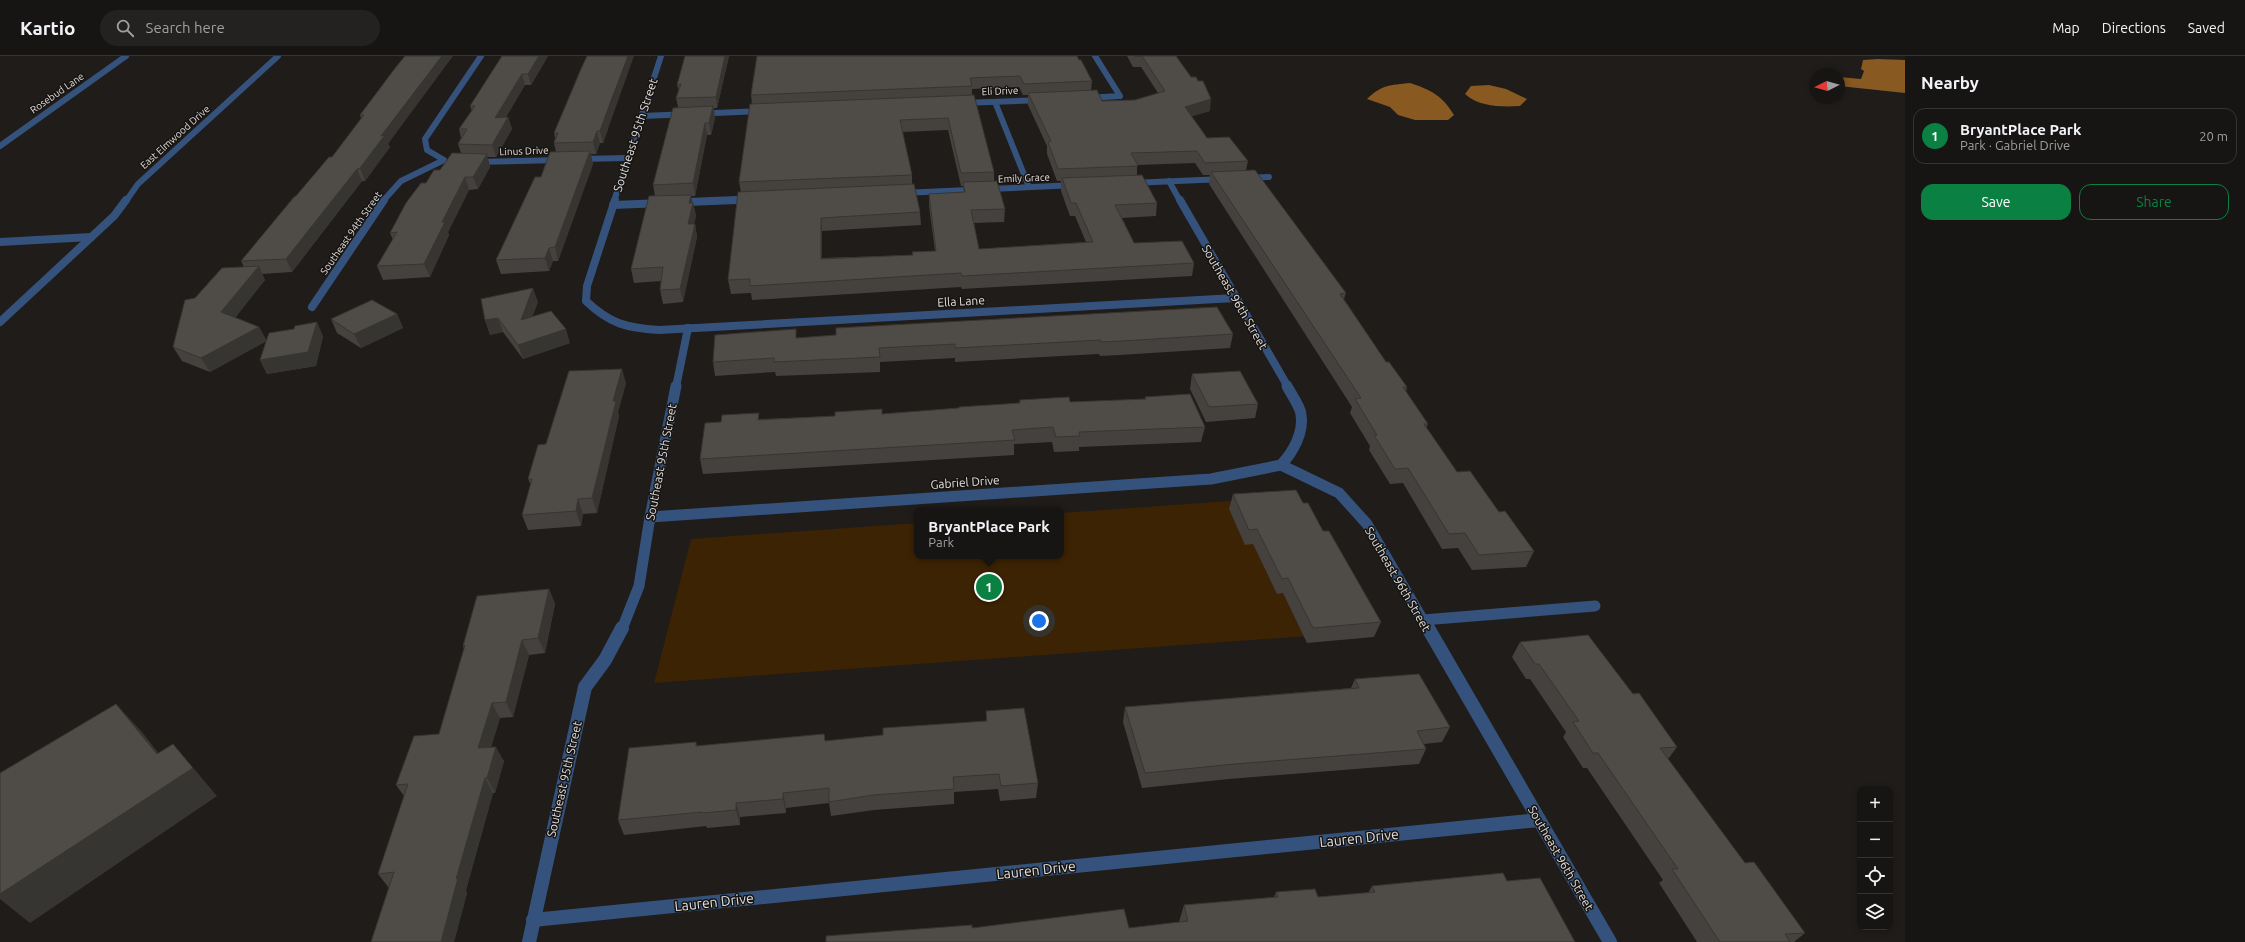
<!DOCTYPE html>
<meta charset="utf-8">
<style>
body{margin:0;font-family:Ubuntu,sans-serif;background:#242221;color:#f1f3f6}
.controls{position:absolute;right:12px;bottom:12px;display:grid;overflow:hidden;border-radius:8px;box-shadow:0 2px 6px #0003}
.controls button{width:36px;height:36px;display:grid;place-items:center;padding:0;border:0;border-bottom:1px solid #363433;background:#171513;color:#f1f3f6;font:20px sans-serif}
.compass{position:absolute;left:1809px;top:12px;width:36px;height:36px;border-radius:50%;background:#171513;box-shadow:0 2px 6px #0003;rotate:264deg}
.you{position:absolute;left:1039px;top:565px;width:14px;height:14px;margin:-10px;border:3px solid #fff;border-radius:50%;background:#1a73e8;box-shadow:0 0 0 6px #1a73e833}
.badge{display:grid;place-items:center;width:26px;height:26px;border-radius:50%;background:#0b8043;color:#fff;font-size:13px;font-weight:700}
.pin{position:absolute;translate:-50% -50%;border:2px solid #fff;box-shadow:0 1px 4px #0006}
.popup{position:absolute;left:914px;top:451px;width:150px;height:52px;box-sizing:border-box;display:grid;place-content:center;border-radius:8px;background:#171513;filter:drop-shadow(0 1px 3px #0005);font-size:13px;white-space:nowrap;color:#9e9fa0}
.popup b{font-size:15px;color:#f1f3f6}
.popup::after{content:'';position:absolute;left:50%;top:100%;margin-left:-8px;border:8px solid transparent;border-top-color:#171513}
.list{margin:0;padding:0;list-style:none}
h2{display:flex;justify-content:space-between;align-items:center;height:52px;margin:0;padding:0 16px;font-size:17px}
h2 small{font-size:13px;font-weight:400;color:#9e9fa0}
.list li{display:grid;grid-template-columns:26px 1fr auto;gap:12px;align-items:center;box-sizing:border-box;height:56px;margin:0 8px 8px;padding:0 8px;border:1px solid #363433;border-radius:12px}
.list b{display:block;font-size:15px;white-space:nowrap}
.list p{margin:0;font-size:13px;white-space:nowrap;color:#9e9fa0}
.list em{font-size:13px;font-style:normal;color:#9e9fa0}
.actions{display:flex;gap:8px;padding:12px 16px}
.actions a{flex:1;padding:9px 0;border:1px solid #0b8043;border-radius:12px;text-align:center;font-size:14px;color:#0b8043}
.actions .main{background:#0b8043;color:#fff}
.icon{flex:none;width:22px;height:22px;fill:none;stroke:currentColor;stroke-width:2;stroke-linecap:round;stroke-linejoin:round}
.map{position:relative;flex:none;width:1905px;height:886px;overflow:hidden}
header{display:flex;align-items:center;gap:24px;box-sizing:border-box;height:56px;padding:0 20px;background:#171513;border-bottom:1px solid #363433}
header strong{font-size:19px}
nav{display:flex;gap:22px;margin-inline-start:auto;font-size:14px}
.search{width:280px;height:36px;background:#242221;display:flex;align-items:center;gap:10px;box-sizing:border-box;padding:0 14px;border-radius:22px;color:#9e9fa0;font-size:15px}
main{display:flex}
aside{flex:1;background:#171513}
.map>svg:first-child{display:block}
</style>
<header>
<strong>Kartio</strong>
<div class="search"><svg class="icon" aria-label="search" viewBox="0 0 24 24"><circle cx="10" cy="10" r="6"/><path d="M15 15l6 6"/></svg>Search here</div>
<nav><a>Map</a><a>Directions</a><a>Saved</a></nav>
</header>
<main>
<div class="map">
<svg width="1905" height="886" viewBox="0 0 1905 886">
<rect width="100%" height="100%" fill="#1f1c19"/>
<!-- green -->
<polygon fill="#3c2303" points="1258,443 1321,579 654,627 691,483 917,467 917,500 1061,500 1061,457"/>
<!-- water -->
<g fill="#885921">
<polygon points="1878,3 1905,4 1905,37 1839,30 1839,21 1861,23 1864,15 1861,13 1863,4"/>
<path d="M1410 27C1431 34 1442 39 1454 59L1448 64H1415L1398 59 1390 51 1367 43C1381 29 1390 29 1410 27Z"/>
<path d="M1489 29 1506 33 1527 43 1520 50C1502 51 1479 51 1465 38L1471 30Z"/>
</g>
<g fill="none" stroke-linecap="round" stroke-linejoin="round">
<!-- service -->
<polyline stroke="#34527c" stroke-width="11" points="1423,564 1595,550"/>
<!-- minor-far3 -->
<g stroke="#34527c" stroke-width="6">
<polyline points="1086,42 1120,40 1095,0"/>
<polyline points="995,46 1029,131"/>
<polyline points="962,47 1043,44"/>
<polyline points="642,60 763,55"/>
<polyline points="0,90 126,0"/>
<polyline points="579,103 628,102"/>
<polyline points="475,106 562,104"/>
<polyline points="1245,122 1269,121"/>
<polyline points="1169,125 1180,145"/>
<polyline points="1131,127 1224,123"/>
<polyline points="902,137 1076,129"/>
<polyline points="126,145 138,128 278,0"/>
<polyline points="383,145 401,125 444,104 427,94 425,83 481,0"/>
<polyline points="614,145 661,0"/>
<polyline points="714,145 752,143"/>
</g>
<!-- minor-far2 -->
<g stroke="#34527c" stroke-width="8">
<path d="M615 144 587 230 586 245C610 268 627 272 659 274L1235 242"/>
<polyline points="1180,144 1288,331"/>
<polyline points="613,149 737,144"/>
<polyline points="0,186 91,181"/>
<polyline points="312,251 384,144"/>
<polyline points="0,266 114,160 126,144"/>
<polyline points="676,331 688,272"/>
</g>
<!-- minor-far1 -->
<g stroke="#34527c" stroke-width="11">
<path d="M1281 409C1293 396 1304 377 1301 358 1300 350 1291 338 1287 330"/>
<polyline points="1281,409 1339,437 1367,468 1428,573"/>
<polyline points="650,461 1211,423 1281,409"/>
<polyline points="622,573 639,530 650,461 676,330"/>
</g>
<!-- minor -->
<g stroke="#34527c" stroke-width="14">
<polyline points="1428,572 1610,886"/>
<polyline points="533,864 1539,764"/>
<polyline points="529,886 585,631 605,604 622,572"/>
</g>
</g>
<!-- wall -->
<g fill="#44413e" fill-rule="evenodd">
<polygon points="502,0 548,0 531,29 525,29 506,61 508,61 512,73 496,101 487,101 490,111 478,133 469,134 448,176 449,179 430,221 383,224 377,210 393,184 390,177 426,127 461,97 458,88 461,82 459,73 472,55 470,50"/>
<polygon points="729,0 717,52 714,52 715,62 711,79 707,79 695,140 691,140 692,147 693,147 696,160 694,168 695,168 697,181 683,246 663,248 660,234 661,225 634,227 631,213 655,140 653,129 678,51 676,42 679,35 677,29"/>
<path d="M757 0 1092 25 1091 35 1102 45 1135 44 1158 37 1141 11H1133L1127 0H1176L1210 55 1191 60 1207 82 1248 105 1246 114 1346 237 1344 243 1386 306 1407 331 1406 336 1428 368 1426 372 1457 416 1499 456 1534 495 1526 511 1472 514 1458 492 1442 493 1403 427 1390 428 1369 394 1370 390 1350 357 1352 351 1209 128 1210 119H1203L1195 107 1137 109V119L1157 147 1156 160 1122 162 1134 187 1194 207 1192 220 962 233 961 231 752 244 751 237 731 238 728 224 741 136 739 126 752 48 751 39ZM1019 31 1023 39H1028V49L1047 90V98L1057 125H1061V135L1070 160H1075L1086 186 979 193 974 167 1004 166 1005 153 994 125V116L972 39V33ZM948 74 961 130H963V136L929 138V150L935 195 912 196 913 199 822 202V175L921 169 920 156 912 128V119L902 76Z"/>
<polygon points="396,11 388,88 390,91 365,125 362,125 292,216 262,218 265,224 235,261 259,271 266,284 323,280 316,310 267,318 260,304 266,285 210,316 182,305 173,291 195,242 244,211 241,205 296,140 332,101 361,62 360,59"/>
<polygon points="608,73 603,87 600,87 596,98 591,98 593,108 558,205 553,205 549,215 501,218 496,204 541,121 556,96 554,87 555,82 554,77"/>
<polygon points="538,246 532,261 570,287 523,303 503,276 490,279 485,264"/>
<polygon points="397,258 403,272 361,292 337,277 331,263"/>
<polygon points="1233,278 1230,292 1120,299 1100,300 1099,298 955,306 955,302 880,306 880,316 776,320 775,316 715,320 713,306 797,282"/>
<polygon points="1192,318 1258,348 1255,362 1206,366 1190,333"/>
<polygon points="626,327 618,356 619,360 597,457 583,458 581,470 528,474 522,459 531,429 528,423 546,388"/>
<polygon points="1145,341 1205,371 1201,386 1079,391 1079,395 1054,396 1052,386 1014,388 1014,399 703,418 700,403 721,366 760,363 882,358 959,352 1019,347 1020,344 1070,346 1145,343"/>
<polygon points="1233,438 1303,447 1323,475 1381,566 1374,581 1307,587 1283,537 1277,538 1253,488 1245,489 1229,453"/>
<polygon points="549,533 555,548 545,597 529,599 513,661 500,662 491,691 504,705 495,737 493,737 466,834 467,837 454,886 371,886 389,832 378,818 404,740 396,729 439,678 464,593 463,590"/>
<polygon points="1520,586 1633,638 1677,691 1668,703 1745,807 1805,877 1794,886 1697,886 1659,827 1663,824 1587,712 1583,712 1563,681 1566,676 1530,623 1526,623 1512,601"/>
<polygon points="1355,623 1450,671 1442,686 1424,688 1426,693 1419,708 1229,723 1142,732 1123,666 1125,651 1351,632"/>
<polygon points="986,655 1038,727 1036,742 1000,745 998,733 954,736 954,748 874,754 831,760 829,747 786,752 786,757 740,761 740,769 707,772 706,770 624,779 618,764 696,686 697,690 824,678 825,685 883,679 986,665"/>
<polygon points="1507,825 1575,886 972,872 1129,872 1179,866 1184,849 1274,841 1276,836 1318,841 1368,837 1372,830"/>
</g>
<!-- shaded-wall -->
<g fill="#373532">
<polygon points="442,0 453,0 388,88 390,91 365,125 360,112 381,80"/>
<polygon points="539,0 548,0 531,29 528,18"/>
<polygon points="628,0 634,0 608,73 603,87 600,75"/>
<polygon points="725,0 729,0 717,52 716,41"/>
<polygon points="522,18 525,29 499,73 495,62"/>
<polygon points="1211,43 1210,55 1183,63 1185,51"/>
<polygon points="713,50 715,62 711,79 709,67"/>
<polygon points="508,61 512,73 496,101 492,89"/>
<polygon points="705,67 707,79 695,140 693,127"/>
<polygon points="597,75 600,87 596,98 593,86"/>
<polygon points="590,95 593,108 558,205 555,191"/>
<polygon points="487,98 490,111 478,133 473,121"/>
<polygon points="357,113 362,125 292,216 286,203"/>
<polygon points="465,121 469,134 448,176 449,179 430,221 424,208 442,166"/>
<polygon points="691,139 693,149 693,147 696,160 691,181 688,168 689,147"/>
<polygon points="821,162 822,175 822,216 821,203"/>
<polygon points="695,168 697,181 683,246 680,233"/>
<polygon points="549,192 553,205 549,215 545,202"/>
<polygon points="259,210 265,224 229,270 221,256"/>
<polygon points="533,232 538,246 525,278 521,264"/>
<polygon points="397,258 403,272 361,292 354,278"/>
<polygon points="498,262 503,276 490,279 485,264"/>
<polygon points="317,266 323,280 316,310 267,318 260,304"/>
<polygon points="259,271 267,285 210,316 201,302"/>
<polygon points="566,273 570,287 523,303 518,289"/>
<polygon points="622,313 626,327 618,356 619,360 597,457 592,442 613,345"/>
<polygon points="578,443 583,458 581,470 576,455"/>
<polygon points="549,533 555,548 545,597 538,582"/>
<polygon points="522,584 529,599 513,661 506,646"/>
<polygon points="492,647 500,662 486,707 478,692"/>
<polygon points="116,648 142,676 178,722 173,688 217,740 30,867 0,843 0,838 157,698"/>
<polygon points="496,691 504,705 495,737 487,722"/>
<polygon points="485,722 493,737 466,834 467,837 454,886 441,886 456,823"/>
<polygon points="783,737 786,752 786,757 783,743"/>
<polygon points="736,747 740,761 740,769 736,754"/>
</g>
<!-- building -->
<g fill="#4f4c48" stroke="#373532">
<polygon points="405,0 442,0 381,80 385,79 360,112 357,113 286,203 241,205 294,141 296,140 329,101 332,101 364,59 360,59 396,11"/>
<polygon points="502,0 539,0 528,18 522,18 495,62 508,61 492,89 458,88 467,73 459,73 475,50 470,50"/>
<polygon points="587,0 628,0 605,61 600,75 597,75 593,86 554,87 558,77 554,77 581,13"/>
<polygon points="685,0 725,0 716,41 676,42 681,28 677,29"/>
<polygon points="757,0 1077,0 1079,4 1081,4 1092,25 1024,28 1020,20 970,22 972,30 751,39"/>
<polygon points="1134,0 1176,0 1191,21 1196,21 1198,25 1203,25 1211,43 1185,51 1207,82 1229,81 1248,105 1205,107 1197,95 1131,97 1138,110 1058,113 1048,86 1051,85 1028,37 1097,34 1102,45 1135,44 1165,35 1142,0"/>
<polygon points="974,39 994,116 961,117 948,62 900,64 912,119 739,126 750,48"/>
<polygon points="713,50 709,67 705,67 693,127 653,129 673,52"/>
<polygon points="590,95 555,191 549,192 545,202 496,204 535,121 541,121 550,96"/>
<polygon points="452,97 487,98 473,121 465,121 442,166 445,166 424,208 377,210 397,176 390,177 406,147 421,127 426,127 434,114 440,114"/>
<polygon points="1255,114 1346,237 1340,238 1386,306 1389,306 1407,331 1403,331 1428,368 1424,368 1457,416 1470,415 1499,456 1505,455 1534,495 1479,499 1465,477 1449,478 1408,412 1395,413 1374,379 1377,379 1355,343 1361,342 1211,116"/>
<polygon points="1142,119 1157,147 1115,149 1134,187 1182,185 1194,207 962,220 961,217 750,230 750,223 728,224 738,136 914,128 920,156 821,162 821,203 913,199 912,196 936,195 929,138 965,136 963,126 997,125 1005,153 971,154 979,193 1093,186 1076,147 1071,147 1062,122"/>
<polygon points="691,139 689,147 693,147 688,168 695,168 680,233 660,234 663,211 631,213 649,140"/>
<polygon points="259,210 221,256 259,271 201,302 173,291 185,244 195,242 222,212"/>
<polygon points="533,232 521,264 551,255 566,273 518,289 498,262 485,264 481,243"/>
<polygon points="372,244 397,258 354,278 331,263"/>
<polygon points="1217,251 1233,278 1122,285 1101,286 1101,284 955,292 955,288 879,292 880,301 774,306 774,302 713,306 715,279 796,273 796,282 836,279 836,272"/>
<polygon points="317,266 308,296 260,304 269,277 294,273 295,270"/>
<polygon points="622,313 613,345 616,345 592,442 578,443 576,455 522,459 532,423 528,423 538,389 546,388 569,315"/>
<polygon points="1240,315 1258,348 1209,351 1192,318"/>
<polygon points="1190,338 1205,371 1079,376 1080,380 1056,381 1053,371 1012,374 1015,384 700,403 705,367 721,366 722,359 759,357 758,364 835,360 835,356 882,353 882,358 959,352 959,351 1020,347 1020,344 1069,341 1070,346 1146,343 1145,341"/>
<polygon points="1296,434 1303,447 1308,447 1323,475 1329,475 1381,566 1313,572 1288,522 1282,523 1257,473 1249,474 1233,438"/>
<polygon points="549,533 538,582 522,584 506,646 492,647 478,692 496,691 487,722 485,722 456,823 458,822 441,886 371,886 394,816 378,818 408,728 396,729 414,680 439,678 465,589 463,590 477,540"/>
<polygon points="1588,579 1633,638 1639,637 1677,691 1660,692 1745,807 1754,806 1805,877 1785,878 1790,886 1720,886 1672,813 1678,813 1598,697 1593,697 1573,666 1579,665 1539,608 1535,608 1520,586"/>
<polygon points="1419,618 1450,671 1417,675 1426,693 1234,708 1145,717 1125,651 1359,632 1355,623"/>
<polygon points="116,648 157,698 173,688 193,712 0,838 0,717"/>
<polygon points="1024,652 1038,727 1001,730 999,718 953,721 954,733 873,739 829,746 829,732 783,737 783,743 736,747 736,754 702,757 702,756 618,764 629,692 696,686 696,690 824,678 825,685 883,679 883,672 987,665 986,655"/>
<polygon points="1503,817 1507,825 1540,822 1575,886 826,886 826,880 972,869 972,872 1124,853 1129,872 1188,865 1184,849 1278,841 1276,836 1315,833 1318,841 1375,836 1372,830"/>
</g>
<g text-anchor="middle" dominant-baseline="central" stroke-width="3" stroke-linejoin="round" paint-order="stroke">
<!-- far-street labels -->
<g font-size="10" fill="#e1dfdd" stroke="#161310">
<text transform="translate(1000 35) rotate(-2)">Eli Drive</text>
<text transform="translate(57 37) rotate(-35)">Rosebud Lane</text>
<text transform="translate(175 81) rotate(-42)">East Elmwood Drive</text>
<text transform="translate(524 95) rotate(-2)">Linus Drive</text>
<text transform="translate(1024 122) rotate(-2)">Emily Grace</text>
<text transform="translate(351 177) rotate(-55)">Southeast 94th Street</text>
</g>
<!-- street labels -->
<g font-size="12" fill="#e1dfdd" stroke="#161310">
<text transform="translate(635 79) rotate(-72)">Southeast 95th Street</text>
<text transform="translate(1235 241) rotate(60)">Southeast 96th Street</text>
<text transform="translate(961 245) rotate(-3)">Ella Lane</text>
<text transform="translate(661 406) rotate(-79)">Southeast 95th Street</text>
<text transform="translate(965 426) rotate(-4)">Gabriel Drive</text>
<text transform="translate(1398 523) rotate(60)">Southeast 96th Street</text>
<text transform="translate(564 723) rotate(-77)">Southeast 95th Street</text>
<text transform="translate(1561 802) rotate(60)">Southeast 96th Street</text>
</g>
<!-- near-street labels -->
<g font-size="14" fill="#e1dfdd" stroke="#161310">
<text transform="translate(1359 782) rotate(-6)">Lauren Drive</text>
<text transform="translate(1036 814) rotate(-6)">Lauren Drive</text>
<text transform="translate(714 846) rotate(-6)">Lauren Drive</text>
</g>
</g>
</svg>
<div class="controls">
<button>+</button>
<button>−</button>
<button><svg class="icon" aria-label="locate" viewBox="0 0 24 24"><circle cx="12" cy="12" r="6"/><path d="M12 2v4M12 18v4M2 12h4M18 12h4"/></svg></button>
<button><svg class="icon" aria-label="layers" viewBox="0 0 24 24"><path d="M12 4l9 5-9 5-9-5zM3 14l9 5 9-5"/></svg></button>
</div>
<svg class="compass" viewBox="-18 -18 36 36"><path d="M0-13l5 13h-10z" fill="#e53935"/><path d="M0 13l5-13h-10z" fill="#9e9fa0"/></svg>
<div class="you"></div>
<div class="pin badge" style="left:989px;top:531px">1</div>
<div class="popup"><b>BryantPlace Park</b>Park</div>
</div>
<aside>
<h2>Nearby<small></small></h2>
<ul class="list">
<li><span class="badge">1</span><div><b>BryantPlace Park</b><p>Park · Gabriel Drive</p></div><em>20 m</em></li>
</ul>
<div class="actions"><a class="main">Save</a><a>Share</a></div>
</aside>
</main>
